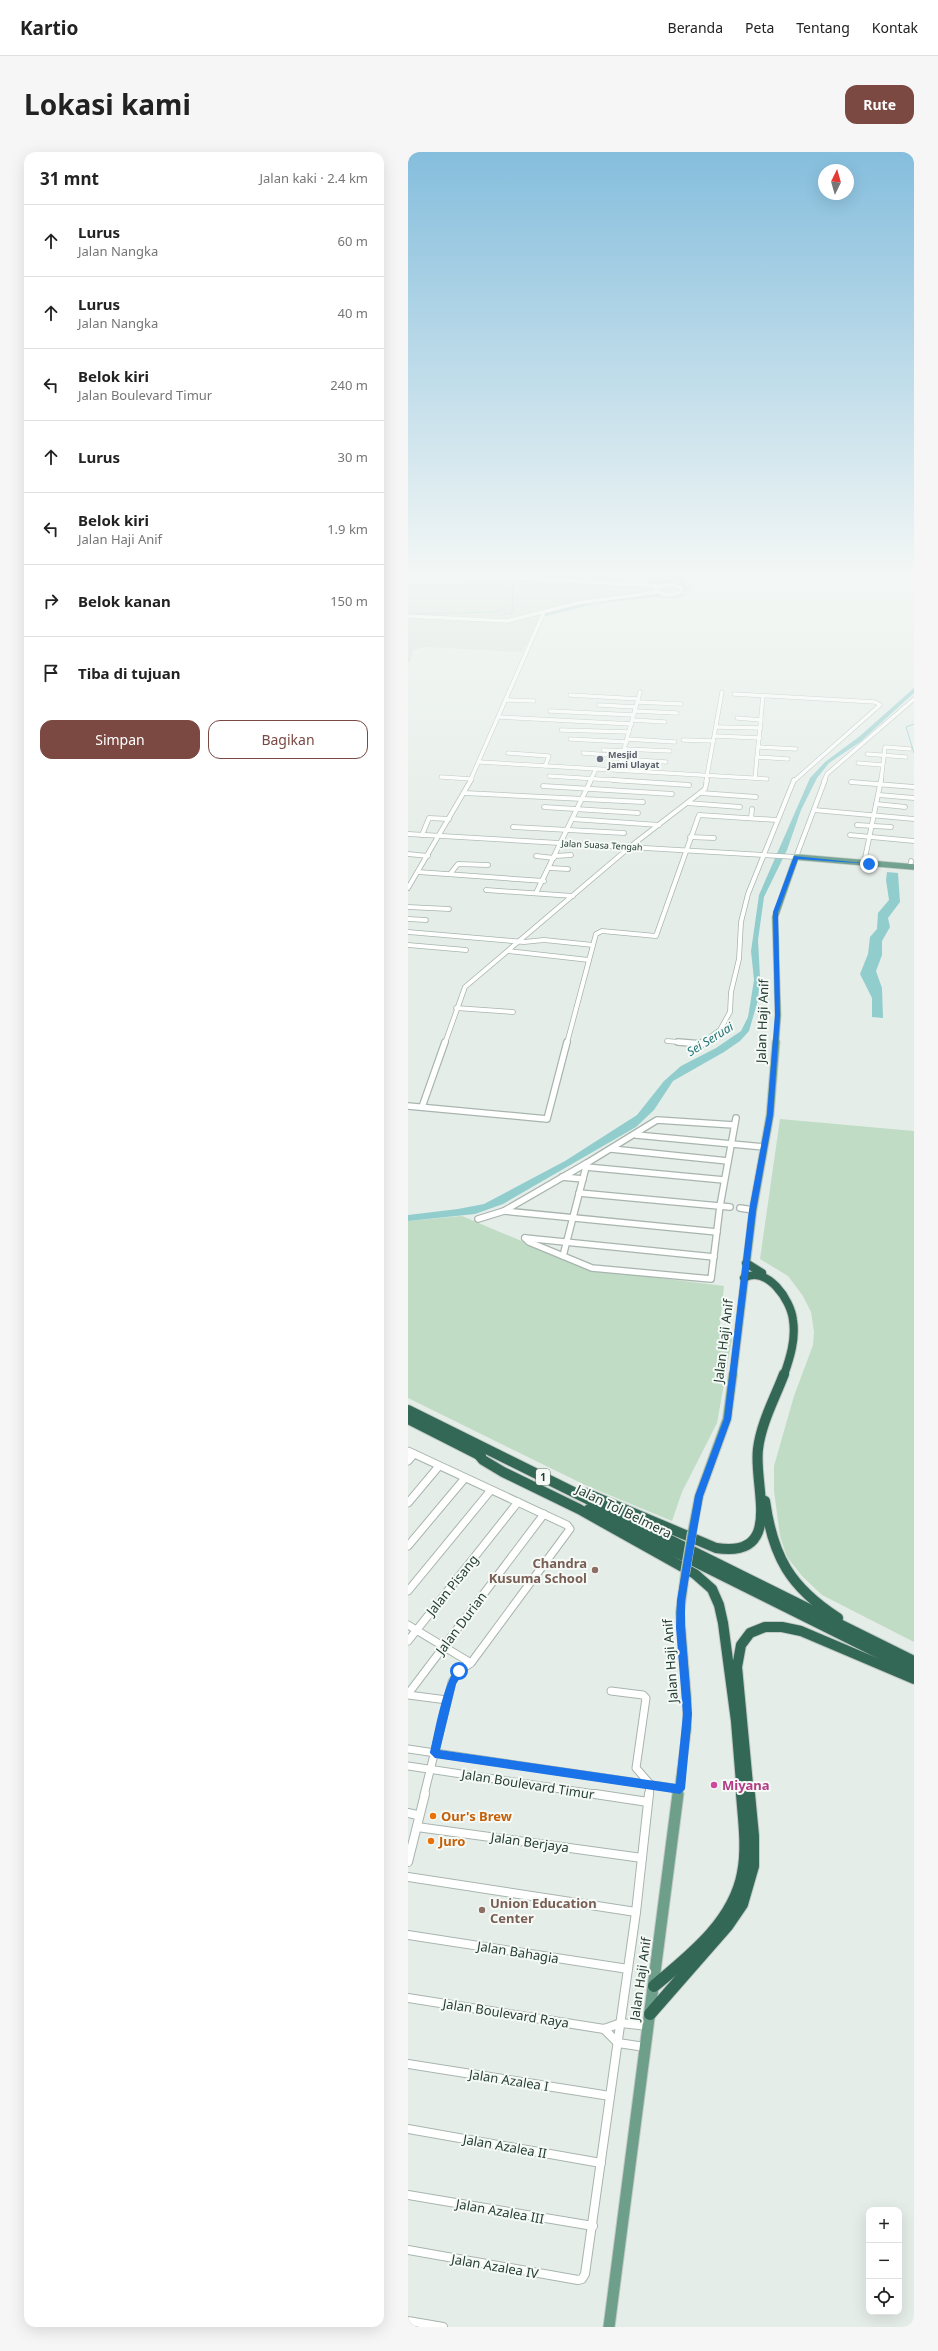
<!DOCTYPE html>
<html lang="id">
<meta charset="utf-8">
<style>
body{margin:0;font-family:"Noto Sans",sans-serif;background:#f6f6f6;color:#222}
.controls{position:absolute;right:12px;bottom:12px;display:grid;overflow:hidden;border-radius:8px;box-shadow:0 4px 16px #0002}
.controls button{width:36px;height:36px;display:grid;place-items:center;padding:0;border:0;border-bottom:1px solid #e0e0e0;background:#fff;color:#222;font:20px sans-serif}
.compass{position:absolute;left:410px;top:12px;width:36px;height:36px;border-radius:50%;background:#fff;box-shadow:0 4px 16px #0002;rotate:5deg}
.stop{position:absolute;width:12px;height:12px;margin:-9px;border:3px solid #1a73e8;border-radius:50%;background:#fff}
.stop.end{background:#1a73e8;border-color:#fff;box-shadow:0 1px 4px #0008}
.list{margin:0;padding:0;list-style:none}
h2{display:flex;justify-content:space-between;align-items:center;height:52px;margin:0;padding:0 16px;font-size:17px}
h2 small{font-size:13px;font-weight:400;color:#767676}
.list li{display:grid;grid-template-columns:26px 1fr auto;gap:12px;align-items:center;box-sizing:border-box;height:72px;padding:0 16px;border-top:1px solid #e0e0e0}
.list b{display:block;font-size:15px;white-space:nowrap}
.list p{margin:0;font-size:13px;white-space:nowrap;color:#767676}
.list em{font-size:13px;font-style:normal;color:#767676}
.actions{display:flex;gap:8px;padding:12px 16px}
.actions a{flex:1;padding:9px 0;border:1px solid #7b4842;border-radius:12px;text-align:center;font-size:14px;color:#7b4842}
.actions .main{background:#7b4842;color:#fff}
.icon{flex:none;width:22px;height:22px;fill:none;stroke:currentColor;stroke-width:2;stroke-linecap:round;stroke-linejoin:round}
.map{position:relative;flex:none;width:506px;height:2175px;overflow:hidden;border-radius:12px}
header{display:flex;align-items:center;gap:24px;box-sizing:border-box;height:56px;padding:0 20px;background:#fff;border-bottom:1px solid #e0e0e0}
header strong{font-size:19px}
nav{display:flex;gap:22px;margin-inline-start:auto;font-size:14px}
.intro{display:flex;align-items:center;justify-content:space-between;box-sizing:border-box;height:96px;padding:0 24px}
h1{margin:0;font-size:28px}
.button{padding:10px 18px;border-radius:12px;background:#7b4842;color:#fff;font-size:14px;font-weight:700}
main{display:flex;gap:24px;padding:0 24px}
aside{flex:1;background:#fff;border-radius:12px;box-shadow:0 4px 16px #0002}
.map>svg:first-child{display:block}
</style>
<header>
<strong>Kartio</strong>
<nav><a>Beranda</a><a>Peta</a><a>Tentang</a><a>Kontak</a></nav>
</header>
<div class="intro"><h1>Lokasi kami</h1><a class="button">Rute</a></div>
<main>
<aside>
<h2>31 mnt<small>Jalan kaki · 2.4 km</small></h2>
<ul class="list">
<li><svg class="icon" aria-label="ahead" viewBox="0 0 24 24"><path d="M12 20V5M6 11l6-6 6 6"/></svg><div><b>Lurus</b><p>Jalan Nangka</p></div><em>60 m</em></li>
<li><svg class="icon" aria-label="ahead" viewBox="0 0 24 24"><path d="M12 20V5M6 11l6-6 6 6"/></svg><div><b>Lurus</b><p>Jalan Nangka</p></div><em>40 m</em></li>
<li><svg class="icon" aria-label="left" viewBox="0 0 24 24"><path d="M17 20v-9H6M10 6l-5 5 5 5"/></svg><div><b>Belok kiri</b><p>Jalan Boulevard Timur</p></div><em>240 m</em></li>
<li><svg class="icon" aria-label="ahead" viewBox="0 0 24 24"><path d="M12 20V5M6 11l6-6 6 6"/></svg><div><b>Lurus</b></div><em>30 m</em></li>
<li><svg class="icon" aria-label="left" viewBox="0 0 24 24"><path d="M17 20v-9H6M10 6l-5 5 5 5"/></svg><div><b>Belok kiri</b><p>Jalan Haji Anif</p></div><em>1.9 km</em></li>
<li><svg class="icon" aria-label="right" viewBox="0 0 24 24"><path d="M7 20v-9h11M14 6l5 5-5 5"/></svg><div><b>Belok kanan</b></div><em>150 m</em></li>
<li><svg class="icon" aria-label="arrive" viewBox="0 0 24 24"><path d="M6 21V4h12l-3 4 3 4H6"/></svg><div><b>Tiba di tujuan</b></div></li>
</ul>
<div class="actions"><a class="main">Simpan</a><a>Bagikan</a></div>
</aside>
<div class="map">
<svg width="506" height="2175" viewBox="0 0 506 2175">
<rect width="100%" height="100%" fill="#e5ede8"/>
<!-- built -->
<polygon fill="#d3ddd7" points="0,422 294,422 280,428 285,436 281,442 270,447 245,446 191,452 132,465 114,500 17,495 5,498 2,510 0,510"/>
<!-- green -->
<g fill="#c0dcc4">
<polygon points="372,967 506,979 506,1490 414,1443 394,1424 379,1405 372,1384 366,1339 366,1314 386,1244 405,1193 406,1180 403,1160 395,1144 380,1124 352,1107"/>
<polygon points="54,1064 180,1117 316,1134 311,1182 324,1187 309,1271 274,1340 264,1369 177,1333 0,1246 0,1069"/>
</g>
<!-- water -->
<g fill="#92cdcd">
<polygon points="506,536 506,541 452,590 421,611 409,626 393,658 379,698 356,745 350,788 352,825 350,848 341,879 332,889 316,900 265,929 246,958 228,975 95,1052 67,1062 0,1069 0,1063 50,1057 76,1052 157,1009 229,963 256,929 273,914 308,896 333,879 340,865 346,828 343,799 351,743 402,626 417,610 452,584"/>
<polygon points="479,720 490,721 492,750 480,766 482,775 474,789 474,803 468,819 474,836 475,866 464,865 464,846 452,822 460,802 462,785 469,777 470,761 481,748 478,728"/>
</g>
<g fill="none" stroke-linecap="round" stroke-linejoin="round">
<!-- stream -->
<g stroke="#92cdcd" stroke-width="1">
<polyline points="293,422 295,422"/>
<polyline points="253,432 289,423"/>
<polyline points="0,462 87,460 96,457 97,461 104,462 105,432 111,428"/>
<polyline points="506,572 498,575 506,601"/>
</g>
<!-- canal -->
<g stroke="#92cdcd" stroke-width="2.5">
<polyline points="199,449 245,443 272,443 278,437 273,430 273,426"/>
<polyline points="137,463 186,450"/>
</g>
<!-- minor-far4 casing -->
<g stroke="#a8b5ae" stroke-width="4.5">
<g id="minor-far4">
<polyline points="35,422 252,434"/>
<path d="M255 433H266L273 436 274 439C265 444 255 445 248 437Z"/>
<polyline points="0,464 99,469 170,451 250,440"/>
<polyline points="326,542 467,550 472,553 386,629"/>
<polyline points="162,543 231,547"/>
<polyline points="99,548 126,549"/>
<polyline points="230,550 273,552"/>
<polyline points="191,553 228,555"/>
<polyline points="142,559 226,563"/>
<polyline points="227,559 269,561"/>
<polyline points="92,565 224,572"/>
<polyline points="329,566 353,568"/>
<polyline points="225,568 257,570"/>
<polyline points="309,575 353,576"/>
<polyline points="153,578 221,580"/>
<polyline points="307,584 352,586"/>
<polyline points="162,587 219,590"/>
<polyline points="219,587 267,590"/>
<polyline points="275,588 306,589"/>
<polyline points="350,595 388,597"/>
<polyline points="217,597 262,599"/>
<polyline points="195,598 216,599"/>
<polyline points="100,601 141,604 137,614"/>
<polyline points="175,601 215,604"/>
<polyline points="459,602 498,605"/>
<polyline points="349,605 380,607"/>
<polyline points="213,607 258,610"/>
<polyline points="72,610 359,627"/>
<polyline points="450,611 474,613"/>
<polyline points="210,618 232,540"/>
<polyline points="141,624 221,629"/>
<polyline points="33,625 64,627"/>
<polyline points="347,626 355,544"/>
<polyline points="62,629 136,460"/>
<polyline points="182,629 188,617"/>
<polyline points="298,629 314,540"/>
<polyline points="416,629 419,622 506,547"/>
<polyline points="473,629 477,595 502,597"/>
</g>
</g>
<!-- minor-far3 casing -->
<g stroke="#a8b5ae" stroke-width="5.5">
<g id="minor-far3">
<polyline points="205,628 281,633"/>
<polyline points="443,630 506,635"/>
<polyline points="135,634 264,642"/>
<polyline points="56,641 235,650"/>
<polyline points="293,641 348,645"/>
<polyline points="471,643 506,646"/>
<polyline points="279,651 332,655"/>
<polyline points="468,652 497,655"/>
<polyline points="136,655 230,661"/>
<polyline points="406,658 506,667"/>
<polyline points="343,666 344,657"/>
<polyline points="164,667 251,673"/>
<polyline points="449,673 483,675"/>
<polyline points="105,675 216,681"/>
<polyline points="0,682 388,705 417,628"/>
<polyline points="14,683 21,666 41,667"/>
<polyline points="442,683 506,689"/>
<polyline points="282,685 306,686"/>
<polyline points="0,702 20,704"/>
<polyline points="128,704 146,706"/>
<polyline points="147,704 163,703"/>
<polyline points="456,711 473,628"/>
<polyline points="502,715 503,709"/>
<polyline points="142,716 160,717"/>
<polyline points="10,720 136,729"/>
<polyline points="42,722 50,712 80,713"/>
<polyline points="0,736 63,628"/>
<polyline points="78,738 165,744"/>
<polyline points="128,741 183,628"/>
<polyline points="0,755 41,757"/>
<polyline points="0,767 18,768"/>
<polyline points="0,780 116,790 136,788 185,793"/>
<polyline points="0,793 58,798"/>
<polyline points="100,799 181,808"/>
<polyline points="48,856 105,860"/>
<polyline points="259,889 282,891"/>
<polyline points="37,891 57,835 223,694 297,637 299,628"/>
<polyline points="159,891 188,782 194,779 248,784 291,663 369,668"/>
<polyline points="294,891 312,878 322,860 323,840 331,807 333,770 340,742 386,628"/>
</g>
</g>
<!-- minor-far2 casing -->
<g stroke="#a8b5ae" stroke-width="8">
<g id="minor-far2">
<polyline points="270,890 294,892"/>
<polyline points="288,895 295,890"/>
<polyline points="0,954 139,967 159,890"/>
<polyline points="14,955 37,890"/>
<polyline points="326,973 249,968 179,1011 155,1104 184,1116 303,1127 312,1054 328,966"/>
<polyline points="228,983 356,995"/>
<polyline points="203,997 320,1009"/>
<polyline points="178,1015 316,1028"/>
<polyline points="154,1025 175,1027"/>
<polyline points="171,1041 322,1055"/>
<polyline points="332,1056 345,1058"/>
<polyline points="96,1059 309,1080"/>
<polyline points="70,1067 96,1059 179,1011"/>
<polyline points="117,1086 306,1105"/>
<polyline points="117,1086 121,1090 155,1104"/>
</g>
</g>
<!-- minor-far1 casing -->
<g stroke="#a8b5ae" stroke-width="9">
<g id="minor-far1">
<polyline points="0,1299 159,1373 162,1377 63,1511 51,1519 44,1530 16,1643"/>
<polyline points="0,1309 6,1302"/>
<polyline points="0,1351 31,1314"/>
<polyline points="0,1394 57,1326"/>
<polyline points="0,1439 83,1338"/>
<polyline points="0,1473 63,1511"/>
<polyline points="0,1489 110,1350"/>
<polyline points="203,1539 235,1543 238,1546 228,1616 242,1632 241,1643"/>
<polyline points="0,1542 136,1362"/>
<polyline points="0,1543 39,1548"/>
<polyline points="0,1597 272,1637"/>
<polyline points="0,1614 193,1643"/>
</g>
</g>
<!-- minor casing -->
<g stroke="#a8b5ae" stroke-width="10">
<g id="minor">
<polyline points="187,1642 240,1650"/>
<polyline points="0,1661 9,1663"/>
<polyline points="9,1675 234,1706"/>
<polyline points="0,1710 17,1642"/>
<polyline points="0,1725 228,1760"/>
<polyline points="0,1783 220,1817"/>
<polyline points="0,1846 196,1877 213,1871 240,1874"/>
<polyline points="196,1877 210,1891 237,1895"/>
<polyline points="0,1912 202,1944"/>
<polyline points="0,1977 193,2011"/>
<polyline points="0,2043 185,2074"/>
<polyline points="0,2098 170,2128 174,2127 177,2122 228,1760 241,1642"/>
<polyline points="0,2169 35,2175"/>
</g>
</g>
<!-- major-far3 casing -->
<g stroke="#c2c9c6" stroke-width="7">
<polyline id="major-far3" points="368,891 370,863 367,765 388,705 506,715"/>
</g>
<!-- major-far2 casing -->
<g stroke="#c2c9c6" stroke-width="9">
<polyline id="major-far2" points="325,1223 345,1058 362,963 368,890"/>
</g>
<!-- major-far1 casing -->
<g stroke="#c2c9c6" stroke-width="10">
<g id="major-far1">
<polyline points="284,1380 291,1344 319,1267 325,1222"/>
<polyline points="270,1643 279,1576 279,1547 272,1461 277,1422"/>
</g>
</g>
<!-- major casing -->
<g stroke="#c2c9c6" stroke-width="13">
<polyline id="major" points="201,2175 270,1642"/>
</g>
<!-- highway-far2 casing -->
<g stroke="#c2c9c6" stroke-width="10">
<g id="highway-far2">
<polyline points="338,1111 354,1121"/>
<path d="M336 1126C359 1113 383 1148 385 1168 388 1187 382 1206 376 1223"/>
</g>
</g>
<!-- highway-far1 casing -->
<g stroke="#c2c9c6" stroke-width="12">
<g id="highway-far1">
<polyline points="0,1258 506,1509"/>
<polyline points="0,1267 73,1304"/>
<polyline points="70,1302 75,1308 95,1320 171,1357 287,1422 304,1437 311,1453 315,1471 328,1569 334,1643"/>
<path d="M178 1341 308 1396C377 1407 345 1334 350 1297 353 1271 367 1246 376 1222"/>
<path d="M357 1349C365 1405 382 1435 430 1466"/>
<polyline points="181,1357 506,1519"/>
<polyline points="341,1643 329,1515 333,1493 342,1481 357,1475 374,1475 393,1479 506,1527"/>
</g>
</g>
<!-- highway casing -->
<g stroke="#c2c9c6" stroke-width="14">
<g id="highway">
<path d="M246 1834C282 1804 326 1770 335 1721 340 1696 336 1668 334 1642"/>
<polyline points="242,1862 319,1774 334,1752 345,1714 345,1684 341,1642"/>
</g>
</g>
<!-- minor-far4 -->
<use href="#minor-far4" stroke="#fff" stroke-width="3.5"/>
<!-- minor-far3 -->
<use href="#minor-far3" stroke="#fff" stroke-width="4"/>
<!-- minor-far2 -->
<use href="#minor-far2" stroke="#fff" stroke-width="5.5"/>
<!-- minor-far1 -->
<use href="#minor-far1" stroke="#fff" stroke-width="7"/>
<!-- minor -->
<use href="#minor" stroke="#fff" stroke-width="8"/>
<!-- major-far3 -->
<use href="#major-far3" stroke="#6d9f8b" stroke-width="5.5"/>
<!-- major-far2 -->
<use href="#major-far2" stroke="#6d9f8b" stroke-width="7"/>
<!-- major-far1 -->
<use href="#major-far1" stroke="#6d9f8b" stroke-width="8"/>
<!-- major -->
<use href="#major" stroke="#6d9f8b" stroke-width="11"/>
<!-- highway-far2 -->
<use href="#highway-far2" stroke="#336856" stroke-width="8"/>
<!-- highway-far1 -->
<use href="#highway-far1" stroke="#336856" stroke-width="10"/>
<!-- highway -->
<use href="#highway" stroke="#336856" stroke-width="12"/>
<!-- major-bridge casing -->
<g stroke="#c2c9c6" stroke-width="10" stroke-linecap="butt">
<polyline id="major-bridge" points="277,1422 284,1380"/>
</g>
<!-- major-bridge -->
<use href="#major-bridge" stroke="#6d9f8b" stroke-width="8"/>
</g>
<!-- sky -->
<linearGradient id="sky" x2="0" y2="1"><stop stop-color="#85bedd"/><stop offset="0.58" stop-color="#f3f7f5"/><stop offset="1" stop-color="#f3f7f5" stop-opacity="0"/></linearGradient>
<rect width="506" height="726" fill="url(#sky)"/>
<!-- route -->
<path fill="#1a73e8" d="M386 704 464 712 390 707 370 760 372 863 365 963 348 1058 323 1267 295 1344 277 1448V1475L284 1562 277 1637 272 1642 27 1606 22 1601C26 1585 37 1520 51 1515L56 1519 48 1532 32 1598 268 1632 275 1562 268 1475 269 1448 287 1344 316 1267 341 1058 359 963 367 863 365 760Z"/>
<!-- markers -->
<circle fill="#6b7280" stroke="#f6faf7" stroke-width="1.5" cx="192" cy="607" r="4"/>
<g fill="#8d6e63" stroke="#f6faf7" stroke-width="1.5">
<circle cx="187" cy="1418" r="4"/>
<circle cx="74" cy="1758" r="4"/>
</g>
<circle fill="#d1479c" stroke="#f6faf7" stroke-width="1.5" cx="306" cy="1633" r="4"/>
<g fill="#e8710a" stroke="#f6faf7" stroke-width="1.5">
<circle cx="25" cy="1664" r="4"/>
<circle cx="23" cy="1689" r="4"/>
</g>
<g text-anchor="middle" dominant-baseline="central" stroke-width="4" stroke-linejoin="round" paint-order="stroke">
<!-- far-worship labels -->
<g font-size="9" font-weight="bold" fill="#5b616d" stroke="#f6faf7" text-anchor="start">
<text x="200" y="602">Mesjid<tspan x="200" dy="10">Jami Ulayat</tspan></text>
</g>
<!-- far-street labels -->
<g font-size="9" fill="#253e34" stroke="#f6faf7">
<text transform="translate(194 693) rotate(3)">Jalan Suasa Tengah</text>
</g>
<!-- shield labels -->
<rect fill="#f6faf7" stroke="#64766e" stroke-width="1" x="128" y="1317" width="14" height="16" rx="3"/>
<g font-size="10" font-weight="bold" fill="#253e34">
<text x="135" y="1325">1</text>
</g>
<!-- water labels -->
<g font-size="12" font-style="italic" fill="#247476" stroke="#f6faf7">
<text transform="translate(302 887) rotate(-32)">Sei Seruai</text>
</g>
<!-- near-street labels -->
<g font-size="13" fill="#253e34" stroke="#f6faf7">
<text transform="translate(354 869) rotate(-88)">Jalan Haji Anif</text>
<text transform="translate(315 1189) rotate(-83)">Jalan Haji Anif</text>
<text transform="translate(216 1359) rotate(26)">Jalan Tol Belmera</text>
<text transform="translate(44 1433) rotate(-51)">Jalan Pisang</text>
<text transform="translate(53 1471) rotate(-53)">Jalan Durian</text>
<text transform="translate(262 1509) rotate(-94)">Jalan Haji Anif</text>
<text transform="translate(120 1632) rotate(9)">Jalan Boulevard Timur</text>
<text transform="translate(122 1690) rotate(8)">Jalan Berjaya</text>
<text transform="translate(110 1800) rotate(9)">Jalan Bahagia</text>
<text transform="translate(232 1827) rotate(-82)">Jalan Haji Anif</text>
<text transform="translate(98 1861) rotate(9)">Jalan Boulevard Raya</text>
<text transform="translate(101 1928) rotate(9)">Jalan Azalea I</text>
<text transform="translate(97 1994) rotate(10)">Jalan Azalea II</text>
<text transform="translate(92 2059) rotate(10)">Jalan Azalea III</text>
<text transform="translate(87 2114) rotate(10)">Jalan Azalea IV</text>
</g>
<!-- near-education labels -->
<g font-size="13" font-weight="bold" fill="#785e54" stroke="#f6faf7" text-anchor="end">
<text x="179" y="1411">Chandra<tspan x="179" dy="15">Kusuma School</tspan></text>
<text x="82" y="1751" text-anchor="start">Union Education<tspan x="82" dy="15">Center</tspan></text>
</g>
<!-- near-hotel labels -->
<g font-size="13" font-weight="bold" fill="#b23c85" stroke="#f6faf7" text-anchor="start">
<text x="314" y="1633">Miyana</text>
</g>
<!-- near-food labels -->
<g font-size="13" font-weight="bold" fill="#c56008" stroke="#f6faf7" text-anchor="start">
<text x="33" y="1664">Our's Brew</text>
<text x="31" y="1689">Juro</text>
</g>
</g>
</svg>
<div class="controls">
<button>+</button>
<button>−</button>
<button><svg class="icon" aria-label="locate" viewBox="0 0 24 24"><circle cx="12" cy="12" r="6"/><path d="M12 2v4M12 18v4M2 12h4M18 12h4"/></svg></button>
</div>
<svg class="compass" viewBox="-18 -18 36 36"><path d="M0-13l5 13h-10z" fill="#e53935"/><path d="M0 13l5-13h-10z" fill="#767676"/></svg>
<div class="stop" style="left:51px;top:1519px"></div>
<div class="stop end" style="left:461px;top:712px"></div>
</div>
</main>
